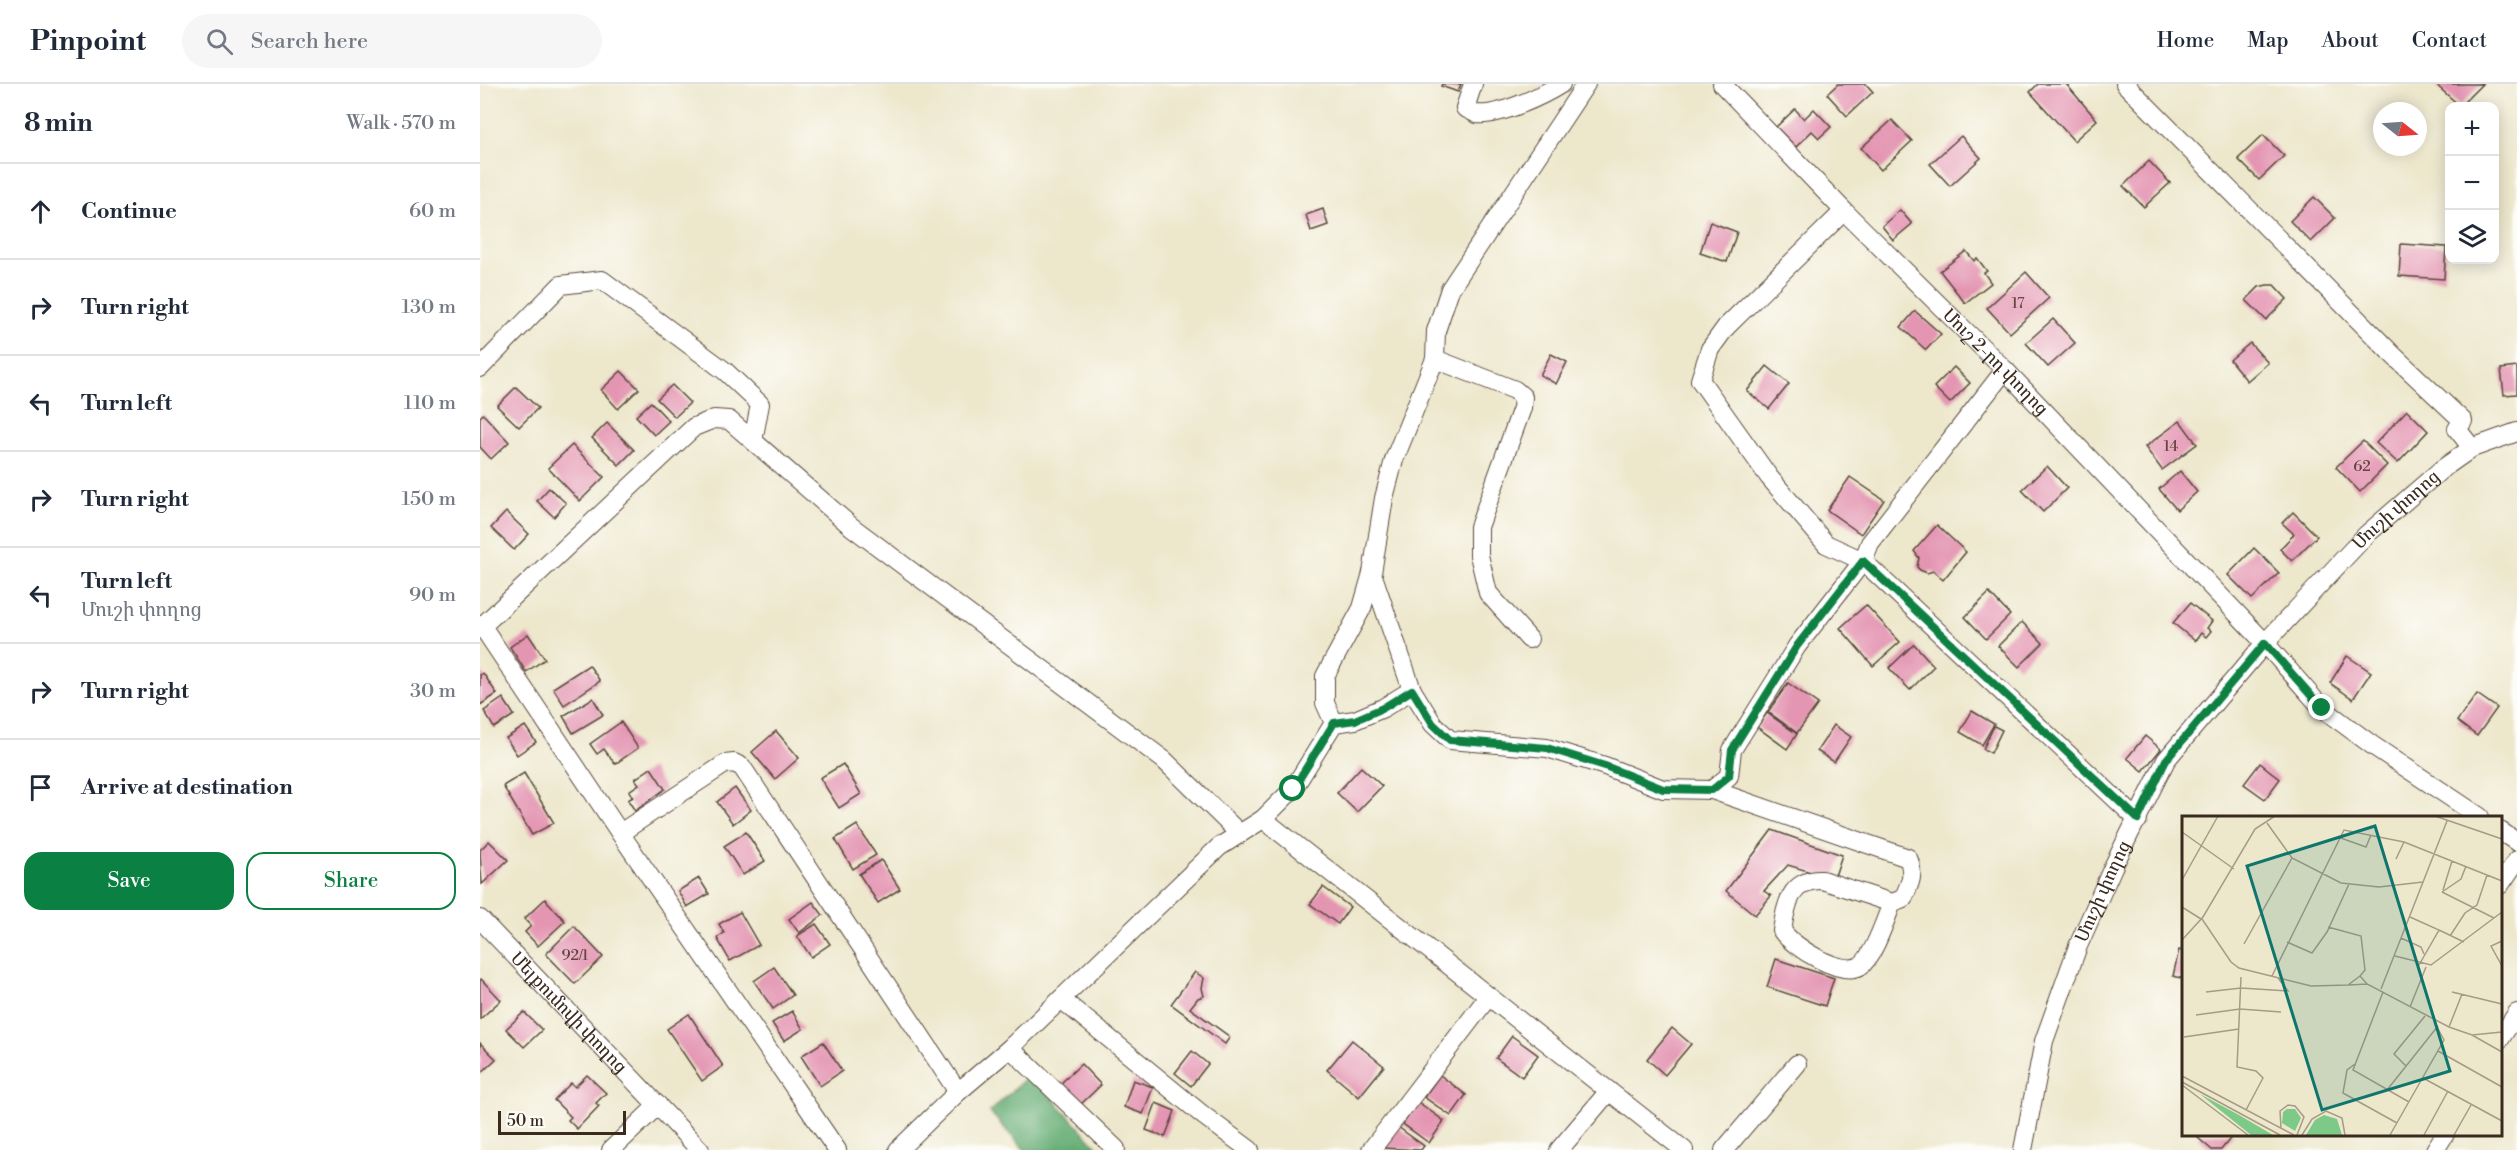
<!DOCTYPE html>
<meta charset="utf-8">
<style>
body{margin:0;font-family:"Libre Bodoni","Noto Serif Armenian",serif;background:#f6f6f7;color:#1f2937}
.controls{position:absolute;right:18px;top:18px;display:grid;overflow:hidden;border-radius:12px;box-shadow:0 3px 15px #0003}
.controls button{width:54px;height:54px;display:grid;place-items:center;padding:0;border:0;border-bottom:2px solid #e0e1e3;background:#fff;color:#1f2937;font:30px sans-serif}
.compass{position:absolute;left:1893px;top:18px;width:54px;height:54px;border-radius:50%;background:#fff;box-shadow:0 3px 15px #0003;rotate:107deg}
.scale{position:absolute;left:18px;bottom:15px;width:128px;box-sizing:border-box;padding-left:6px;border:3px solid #3b2a1e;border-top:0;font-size:16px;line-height:21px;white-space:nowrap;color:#3b2a1e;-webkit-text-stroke:4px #fdfcf7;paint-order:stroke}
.stop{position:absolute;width:18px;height:18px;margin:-14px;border:4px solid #0b8043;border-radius:50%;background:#fff}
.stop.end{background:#0b8043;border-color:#fff;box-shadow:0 2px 6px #0008}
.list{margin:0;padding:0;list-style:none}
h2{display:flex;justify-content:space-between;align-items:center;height:78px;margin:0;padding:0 24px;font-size:26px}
h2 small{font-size:20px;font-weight:400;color:#747a83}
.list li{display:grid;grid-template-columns:39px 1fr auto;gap:18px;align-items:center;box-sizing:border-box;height:96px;padding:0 24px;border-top:2px solid #e0e1e3}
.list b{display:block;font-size:22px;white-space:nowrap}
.list p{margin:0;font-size:20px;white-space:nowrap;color:#747a83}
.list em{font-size:20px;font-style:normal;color:#747a83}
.actions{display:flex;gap:12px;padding:18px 24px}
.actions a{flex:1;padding:14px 0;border:2px solid #0b8043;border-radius:18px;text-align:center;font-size:21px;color:#0b8043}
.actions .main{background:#0b8043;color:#fff}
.icon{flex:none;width:33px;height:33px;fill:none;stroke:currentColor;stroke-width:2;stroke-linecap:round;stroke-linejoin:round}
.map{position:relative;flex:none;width:2037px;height:1066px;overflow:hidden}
header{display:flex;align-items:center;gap:36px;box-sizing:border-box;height:84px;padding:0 30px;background:#fff;border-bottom:2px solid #e0e1e3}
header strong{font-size:28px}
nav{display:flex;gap:33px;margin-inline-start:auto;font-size:21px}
.search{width:420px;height:54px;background:#f6f6f7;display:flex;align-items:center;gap:15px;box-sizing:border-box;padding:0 21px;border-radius:33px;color:#747a83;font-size:22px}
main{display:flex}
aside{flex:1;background:#fff}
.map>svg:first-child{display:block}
</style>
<header>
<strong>Pinpoint</strong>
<div class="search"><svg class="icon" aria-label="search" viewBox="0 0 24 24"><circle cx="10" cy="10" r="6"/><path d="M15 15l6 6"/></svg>Search here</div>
<nav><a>Home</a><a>Map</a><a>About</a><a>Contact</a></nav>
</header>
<main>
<aside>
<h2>8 min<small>Walk · 570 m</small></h2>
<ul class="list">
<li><svg class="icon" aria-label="ahead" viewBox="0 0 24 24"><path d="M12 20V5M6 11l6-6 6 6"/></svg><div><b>Continue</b></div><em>60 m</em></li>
<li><svg class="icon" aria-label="right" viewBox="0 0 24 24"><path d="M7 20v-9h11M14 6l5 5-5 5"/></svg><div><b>Turn right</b></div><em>130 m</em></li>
<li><svg class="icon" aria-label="left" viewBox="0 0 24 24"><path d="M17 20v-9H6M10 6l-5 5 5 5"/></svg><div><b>Turn left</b></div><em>110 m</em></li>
<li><svg class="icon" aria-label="right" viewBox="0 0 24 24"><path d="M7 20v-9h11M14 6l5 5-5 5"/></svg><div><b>Turn right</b></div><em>150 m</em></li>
<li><svg class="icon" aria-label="left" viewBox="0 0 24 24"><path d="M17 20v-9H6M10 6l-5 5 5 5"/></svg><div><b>Turn left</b><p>Մուշի փողոց</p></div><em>90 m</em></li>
<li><svg class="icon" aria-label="right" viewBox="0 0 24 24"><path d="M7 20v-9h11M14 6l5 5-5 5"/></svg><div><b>Turn right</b></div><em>30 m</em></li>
<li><svg class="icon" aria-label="arrive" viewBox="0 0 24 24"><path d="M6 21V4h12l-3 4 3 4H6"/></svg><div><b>Arrive at destination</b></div></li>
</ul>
<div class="actions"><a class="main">Save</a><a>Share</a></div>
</aside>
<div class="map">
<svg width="2037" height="1066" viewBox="0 0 2037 1066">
<rect width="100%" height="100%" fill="#fdfcf7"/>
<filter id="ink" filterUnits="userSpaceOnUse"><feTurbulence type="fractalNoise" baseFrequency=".0167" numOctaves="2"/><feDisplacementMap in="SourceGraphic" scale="12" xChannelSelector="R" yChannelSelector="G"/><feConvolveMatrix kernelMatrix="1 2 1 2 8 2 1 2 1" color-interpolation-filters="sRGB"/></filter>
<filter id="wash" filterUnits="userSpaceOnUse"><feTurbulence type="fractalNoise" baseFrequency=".008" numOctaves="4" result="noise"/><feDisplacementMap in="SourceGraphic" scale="24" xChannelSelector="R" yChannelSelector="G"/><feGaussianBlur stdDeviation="1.35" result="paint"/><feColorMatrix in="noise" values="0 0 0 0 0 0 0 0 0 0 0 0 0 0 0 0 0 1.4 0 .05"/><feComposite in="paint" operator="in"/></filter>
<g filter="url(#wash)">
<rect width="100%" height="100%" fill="#ede7cc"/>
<!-- forest -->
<polygon fill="#66ad74" stroke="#506c49" stroke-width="1.5" points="550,990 620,1066 545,1066 510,1028"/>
<g id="blocks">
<!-- building -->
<g fill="#e495b2">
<polygon points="962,0 981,0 978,8 961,2"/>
<polygon points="1358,0 1386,0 1393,8 1367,32 1347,10"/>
<polygon points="1558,0 1586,0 1617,36 1594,57 1550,8"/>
<polygon points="1955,0 2002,0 1980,22"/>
<polygon points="1315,25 1324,35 1334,25 1351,43 1339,54 1332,47 1316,63 1296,43"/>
<polygon points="1412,36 1432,57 1401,86 1381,64"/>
<polygon points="1783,51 1804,72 1779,96 1758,75"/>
<polygon points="1481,52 1501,74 1470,102 1450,80"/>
<polygon points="1669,77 1690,99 1664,123 1643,102"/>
<polygon points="1834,113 1855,134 1831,158 1810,137"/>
<polygon points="843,125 848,141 831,147 826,131"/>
<polygon points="1420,126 1432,140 1413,156 1402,142"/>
<polygon points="1230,138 1257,148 1247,178 1220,169"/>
<polygon points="1921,160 1966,163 1964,195 1919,192"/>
<polygon points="1486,167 1494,177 1497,174 1507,187 1504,189 1511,199 1485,219 1460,187"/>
<polygon points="1546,188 1569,214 1530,249 1507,224"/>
<polygon points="1787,201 1794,201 1807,215 1786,236 1766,216 1779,203"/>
<polygon points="1435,227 1461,250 1446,266 1421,243"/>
<polygon points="1573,235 1595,259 1568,283 1546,259"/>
<polygon points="1770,259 1788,279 1767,297 1750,276"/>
<polygon points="1071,270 1087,278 1076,300 1060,291"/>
<polygon points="1287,282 1309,300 1289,325 1267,307"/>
<polygon points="1474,283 1490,299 1470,319 1454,303"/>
<polygon points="2037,283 2037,310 2024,311 2021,285"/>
<polygon points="141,287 159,305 138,325 121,306"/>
<polygon points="192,301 210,319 195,333 177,315"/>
<polygon points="36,303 58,324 39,343 17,322"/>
<polygon points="171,318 189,337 174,351 156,332"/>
<polygon points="1927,326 1948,347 1918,379 1896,359"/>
<polygon points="3,330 29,358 11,375 0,363 0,333"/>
<polygon points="1700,337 1717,360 1682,386 1665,363"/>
<polygon points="127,339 154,366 139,381 112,354"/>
<polygon points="1883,357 1907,381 1880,408 1856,383"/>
<polygon points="92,361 124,393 100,417 68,384"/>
<polygon points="1567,382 1587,404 1563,428 1542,406"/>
<polygon points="1700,387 1717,408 1697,426 1679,405"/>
<polygon points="1370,393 1404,416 1381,450 1347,426"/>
<polygon points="69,404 86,419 74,433 57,417"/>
<polygon points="26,428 49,450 34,466 11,444"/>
<polygon points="1813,428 1837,452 1812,477 1800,465 1814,450 1802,439"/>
<polygon points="1457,441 1486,468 1463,496 1453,487 1447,489 1440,486 1437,483 1439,474 1434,467"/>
<polygon points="1774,464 1799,489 1772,515 1748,491"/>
<polygon points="1509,509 1530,531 1506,555 1485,533"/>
<polygon points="1710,519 1732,537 1727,544 1731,547 1726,553 1721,549 1715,557 1693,539"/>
<polygon points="1386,521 1420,558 1393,582 1360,544"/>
<polygon points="1542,538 1563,559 1539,583 1518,562"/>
<polygon points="48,550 65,575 46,588 30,563"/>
<polygon points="1434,560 1454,582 1430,606 1409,584"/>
<polygon points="1867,572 1891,588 1873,615 1850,599"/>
<polygon points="109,581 120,597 84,621 73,604"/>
<polygon points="3,589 17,610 0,621 0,591"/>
<polygon points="1308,599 1338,620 1317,649 1288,628"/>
<polygon points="1997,610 2017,624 1997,652 1977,637"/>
<polygon points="23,614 34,631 14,644 4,627"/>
<polygon points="113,614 123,631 93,649 83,632"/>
<polygon points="1492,627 1514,640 1502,661 1480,648"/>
<polygon points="1287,629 1317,650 1307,665 1277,643"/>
<polygon points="141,638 158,664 135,680 124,665 117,670 110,660"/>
<polygon points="1354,641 1371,653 1354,678 1337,667"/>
<polygon points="45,642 56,658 37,671 26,654"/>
<polygon points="1514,642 1522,646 1511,669 1503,665"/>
<polygon points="296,647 319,674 295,695 272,668"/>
<polygon points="1665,652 1681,665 1663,687 1647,674"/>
<polygon points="1780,679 1800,695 1785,715 1764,700"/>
<polygon points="363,680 381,710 359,724 340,694"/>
<polygon points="881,683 902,702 877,728 857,709"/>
<polygon points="171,684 185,705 155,727 148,716 153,713 149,707 159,700 155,695"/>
<polygon points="44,689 74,739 52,751 23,702"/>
<polygon points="255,704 271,726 253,740 237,718"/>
<polygon points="377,741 396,771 373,785 355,755"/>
<polygon points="1292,746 1362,771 1354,795 1308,781 1284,807 1291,812 1275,831 1246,807"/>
<polygon points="266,748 285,777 263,791 244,762"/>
<polygon points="9,757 28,776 2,800 0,766"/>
<polygon points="401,776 420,805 398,819 379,790"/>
<polygon points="219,794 229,810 207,823 198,807"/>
<polygon points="843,803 870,823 858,840 830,820"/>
<polygon points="65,815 85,837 58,862 45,848 51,842 44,835"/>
<polygon points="333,818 343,831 319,849 309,835"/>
<polygon points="260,828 279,861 250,877 237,854 244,849 239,840"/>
<polygon points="336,840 350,860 331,873 317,852"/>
<polygon points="94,842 123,873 95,900 66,870"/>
<polygon points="1699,866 1704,867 1704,895 1693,892"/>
<polygon points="1296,875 1354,894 1345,922 1287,903"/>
<polygon points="294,883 313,911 293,925 274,897"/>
<polygon points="715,888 724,894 722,904 724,912 718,914 710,924 750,953 745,960 691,920"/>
<polygon points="1,895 21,916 0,935 0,896"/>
<polygon points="312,927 323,945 304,957 292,939"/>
<polygon points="44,928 62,946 44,963 26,945"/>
<polygon points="209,930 243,982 222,997 187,945"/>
<polygon points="1192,944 1211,960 1185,991 1167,975"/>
<polygon points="1032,952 1058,971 1042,993 1016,974"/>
<polygon points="872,956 904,982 879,1013 847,986"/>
<polygon points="343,958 362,987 340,1002 321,972"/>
<polygon points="0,959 16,975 0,990"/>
<polygon points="712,967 728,980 711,1002 695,989"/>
<polygon points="601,980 621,1001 599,1022 579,1001"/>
<polygon points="107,991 126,1009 116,1019 119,1022 97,1045 88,1036 91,1033 74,1016 91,999 95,1003"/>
<polygon points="960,991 986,1011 971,1032 944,1013"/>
<polygon points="653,996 673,1003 663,1030 644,1023"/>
<polygon points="938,1018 964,1037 949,1059 923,1040"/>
<polygon points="676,1019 695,1027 685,1053 666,1046"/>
<polygon points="918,1043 944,1062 941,1066 902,1064"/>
<polygon points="1722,1050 1751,1050 1753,1051 1741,1066 1732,1066 1718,1054"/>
</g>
</g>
</g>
<g filter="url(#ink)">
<use href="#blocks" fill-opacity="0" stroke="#564638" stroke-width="1.5"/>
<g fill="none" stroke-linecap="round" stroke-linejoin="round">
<!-- minor casing -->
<g stroke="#564638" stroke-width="20">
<g id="minor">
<path d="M993 0 985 24C988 25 994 29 997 30 1018 33 1064 11 1081 0"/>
<path id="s1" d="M1242 0 1364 127 1525 286 1785 559 1842 624 1892 661 2000 733"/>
<polyline points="1645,0 1914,272 1983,337 1977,345 1992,364"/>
<polyline points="1364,127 1246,243 1230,265 1220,296 1289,393 1346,460 1383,477 1658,736"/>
<polyline points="955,275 1035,306 1043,313 1042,324 999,443 999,471 1008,509 1049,555"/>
<polyline points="0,284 81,201 122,196 245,287 280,320 273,357"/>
<polyline points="2,542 140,749 357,1066"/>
<polyline points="0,544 214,343 234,335 249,336 372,443 684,676 760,750"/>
<polyline points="932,606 892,489 904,414 914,376 955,275 956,247 970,205 1106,0"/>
<polyline points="854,639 845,619 845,592 882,524 892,489"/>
<polyline points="1232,706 1249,692 1252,666 1317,562 1383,477 1390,459 1525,286"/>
<polyline points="783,735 1204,1066"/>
<polyline points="2020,747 2037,758"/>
<polyline points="140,749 245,680 254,679 262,683 478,1008"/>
<polyline points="2020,801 2037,776"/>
<path id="s2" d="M0 835 220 1066"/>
<polyline points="581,915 724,1032 770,1066"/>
<polyline points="2020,955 2037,929"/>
<polyline points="530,964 636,1065"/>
<polyline points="131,1066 178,1021"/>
<path d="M418 1066 478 1008 530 964 739 763 783 735 813 705 854 639 875 636 903 624 932 606 953 640 970 656 1067 664 1125 682 1183 705 1232 706 1428 774C1435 790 1430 800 1423 815L1412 819 1342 796C1310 795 1306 821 1302 847 1313 863 1361 893 1380 882 1393 874 1406 834 1412 819"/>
<polyline points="891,1066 1008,913"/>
<polyline points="1079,1066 1129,1007"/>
<polyline points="1244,1066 1317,980"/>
<path id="s3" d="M1543 1066 1564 957 1598 862 1633 783 1686 676 1785 559 1886 451 1962 385 1992 364 2037 348"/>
<polyline points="1955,1066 1965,1050"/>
</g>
</g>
<!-- minor -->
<use href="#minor" stroke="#fff" stroke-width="18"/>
</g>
</g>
<g fill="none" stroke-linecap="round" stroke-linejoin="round" filter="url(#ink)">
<!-- route -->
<polyline stroke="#0b8043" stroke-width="8" points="813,705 854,639 875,636 903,624 932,606 953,640 970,656 1067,664 1125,682 1183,705 1232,706 1249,692 1252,666 1317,562 1383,477 1658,735 1686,676 1785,559 1842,624"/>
</g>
<g text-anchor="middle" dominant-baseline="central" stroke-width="4.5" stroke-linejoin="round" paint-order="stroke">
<!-- number labels -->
<g font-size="15" fill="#654543">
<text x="1538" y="219">17</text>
<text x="1691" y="362">14</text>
<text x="1882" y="382">62</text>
<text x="95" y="871">92/1</text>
</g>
<!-- street labels -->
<g font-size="18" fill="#3b2a1e" stroke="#fdfcf7">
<text stroke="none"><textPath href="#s1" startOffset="390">Մուշ 2-րդ փողոց</textPath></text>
<text stroke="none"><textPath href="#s3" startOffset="758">Մուշի փողոց</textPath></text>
<text stroke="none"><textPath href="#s3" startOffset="272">Մուշի փողոց</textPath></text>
<text stroke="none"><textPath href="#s2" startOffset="129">Մելքումովի փողոց</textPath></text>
</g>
</g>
<!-- overview -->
<g transform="translate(1702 732)">
<rect width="320" height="320" fill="#ede7cc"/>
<path d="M18 278 57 299 91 319H69ZM105 293H113L119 302 113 315 100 307 101 296ZM142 299 155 303 160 319H124L133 304Z" fill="#7dc987"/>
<path fill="none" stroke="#a69b86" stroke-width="1.5" d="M253 0 320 23M85 7 110 42 159 67 197 71 241 66M0 16 52 53M156 21 184 31 189 19M214 43 222 26M0 64 36 0M261 74 270 45M260 76 312 102M260 76 279 63 284 50M0 91 19 103M228 101 257 114 237 149M20 103 49 146 57 152 129 170 166 169 178 160M146 111 179 120 183 154 178 160 185 168 267 211 290 219 320 216M257 114 282 126M268 120 283 97 295 89 305 59M219 122 239 131 242 138M0 124 21 101 73 13 93 0M320 125 309 130 320 150M105 126 130 137 145 116 167 68M62 128 110 42M213 140 249 149 320 96M90 160 162 14 222 26 320 65M59 161 55 251 74 255 81 262 64 294M167 169 185 168M199 173 265 5M24 176 59 172 106 175 96 162M201 176 171 254 227 286M270 176 320 188M228 191 244 151M14 199 58 193 99 196M267 211 280 178M290 219 320 236M2 221 57 213M256 235 320 271M173 248 165 254 161 277 215 307M224 250 212 238 243 200M0 260 112 319M241 262 320 305M0 266 98 319M0 269 66 319M205 274 256 210M99 312 98 295 106 289 113 290 122 301 115 319M120 319 130 303 144 295 160 302 163 319M208 319 262 224 255 211M242 319 266 275M272 319 289 289"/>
<path fill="#0f766e" fill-opacity="0.15" stroke="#0f766e" stroke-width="3" d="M193 10 268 255 140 294 65 50Z"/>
<rect width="320" height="320" fill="none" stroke="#3b2a1e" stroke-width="3"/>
</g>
</svg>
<div class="controls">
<button>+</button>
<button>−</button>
<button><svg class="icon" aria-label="layers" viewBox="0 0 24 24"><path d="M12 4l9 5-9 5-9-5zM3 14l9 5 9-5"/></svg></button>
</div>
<svg class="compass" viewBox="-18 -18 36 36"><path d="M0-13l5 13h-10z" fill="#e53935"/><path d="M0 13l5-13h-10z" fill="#747a83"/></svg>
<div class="scale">50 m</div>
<div class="stop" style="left:813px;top:705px"></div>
<div class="stop end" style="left:1842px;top:624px"></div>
</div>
</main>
